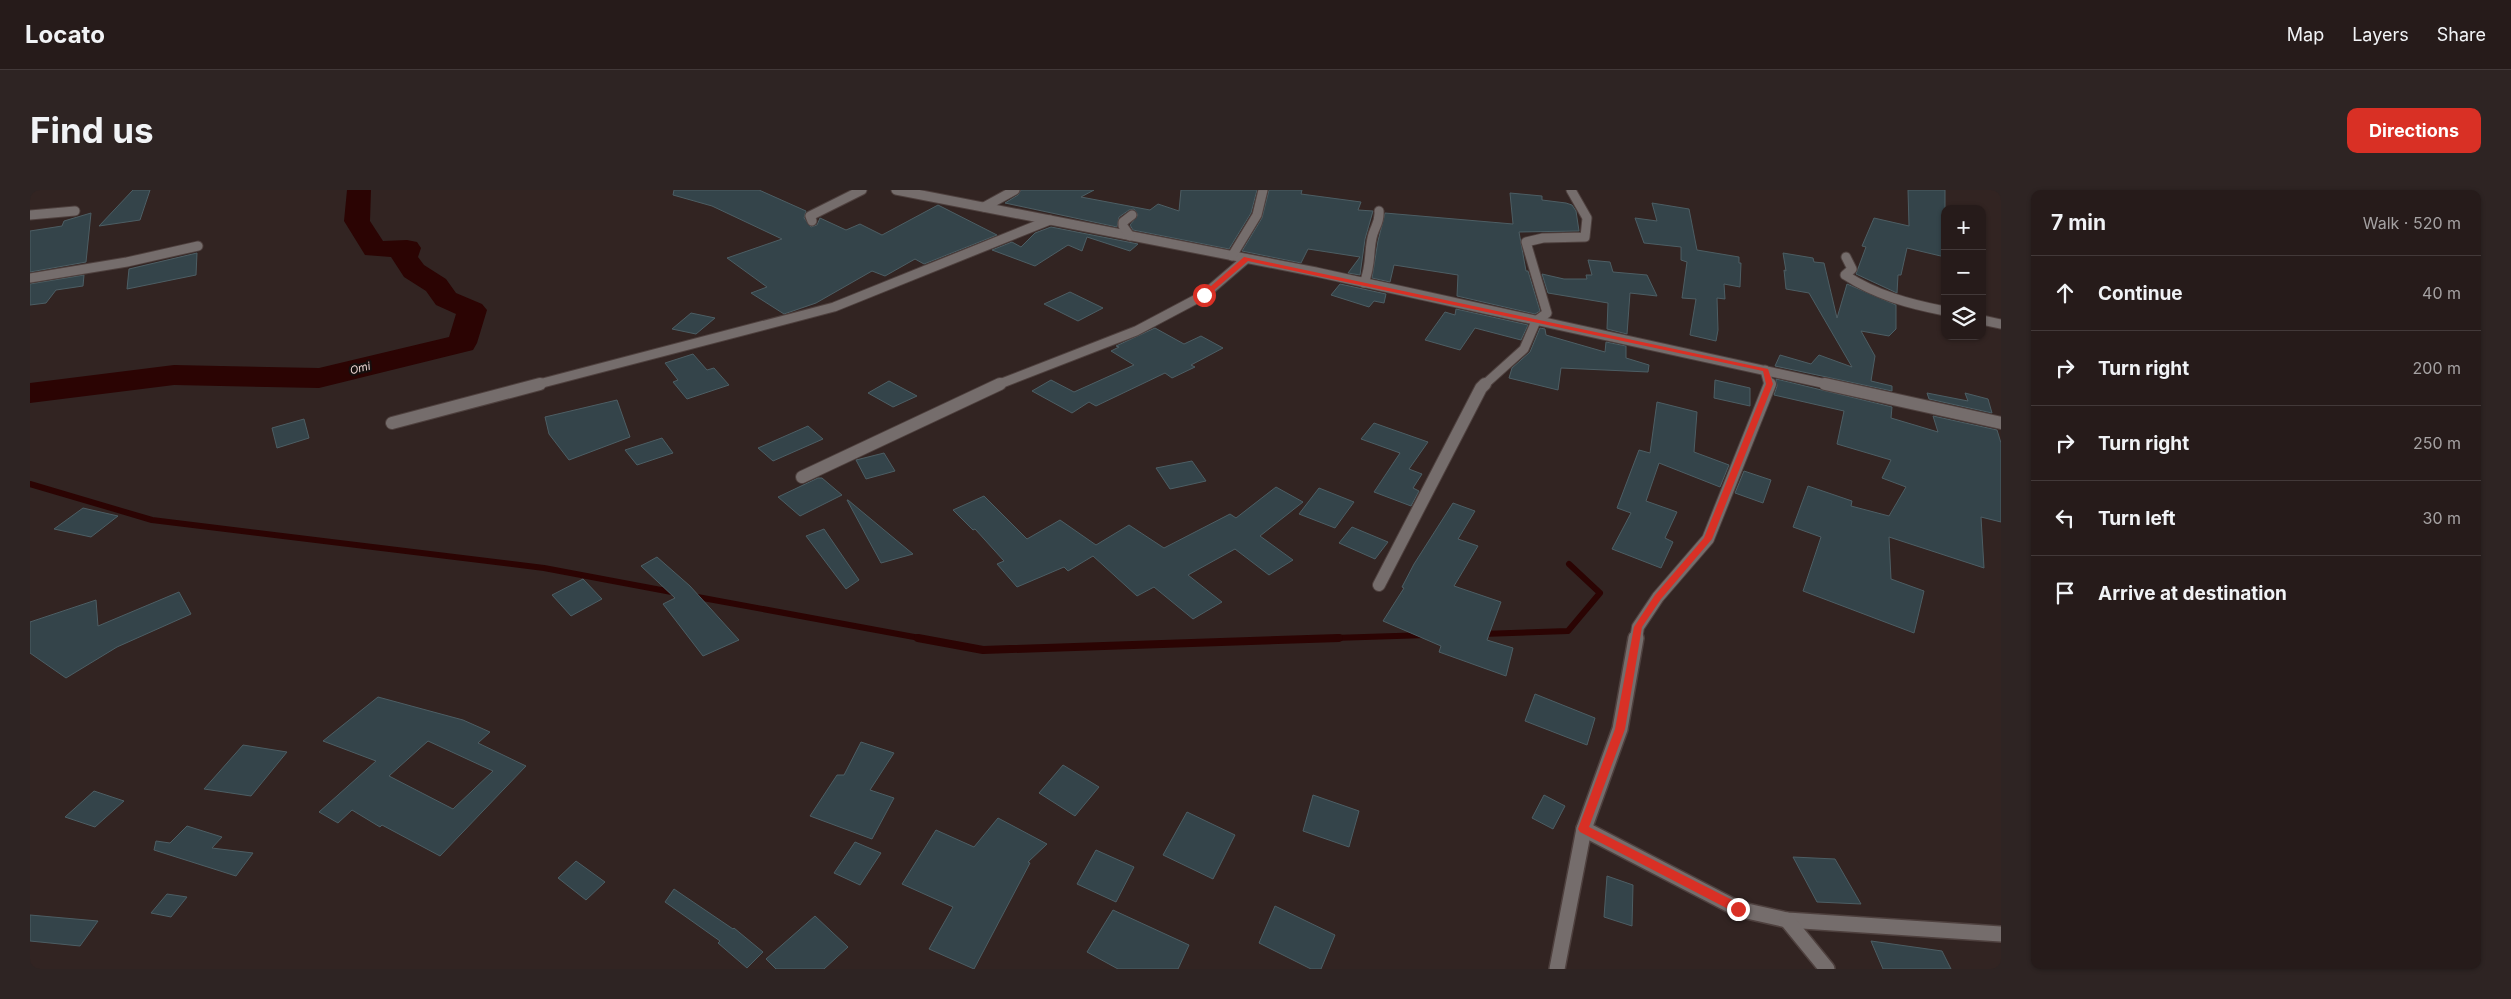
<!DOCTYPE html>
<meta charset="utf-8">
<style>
body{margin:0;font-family:Inter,sans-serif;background:#2e2423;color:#f1f3f6}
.controls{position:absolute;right:15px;top:15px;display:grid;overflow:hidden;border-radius:10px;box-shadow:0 1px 4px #0004}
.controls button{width:45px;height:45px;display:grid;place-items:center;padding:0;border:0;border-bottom:1px solid #423939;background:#261b1a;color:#f1f3f6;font:25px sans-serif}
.stop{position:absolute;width:15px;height:15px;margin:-11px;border:4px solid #d93025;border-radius:50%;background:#fff}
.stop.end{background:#d93025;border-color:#fff;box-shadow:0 1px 5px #0008}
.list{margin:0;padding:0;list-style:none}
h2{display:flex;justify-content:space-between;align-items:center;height:65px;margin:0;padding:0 20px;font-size:21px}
h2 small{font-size:16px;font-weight:400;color:#a4a1a2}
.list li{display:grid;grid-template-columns:32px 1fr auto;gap:15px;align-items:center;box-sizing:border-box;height:75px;padding:0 20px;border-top:1px solid #423939}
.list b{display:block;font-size:19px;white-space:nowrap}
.list em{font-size:16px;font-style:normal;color:#a4a1a2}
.icon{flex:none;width:28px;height:28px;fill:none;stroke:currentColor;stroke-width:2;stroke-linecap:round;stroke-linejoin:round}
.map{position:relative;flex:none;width:1971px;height:779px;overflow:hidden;border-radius:10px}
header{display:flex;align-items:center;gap:30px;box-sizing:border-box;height:70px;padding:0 25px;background:#261b1a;border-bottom:1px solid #423939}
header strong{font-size:24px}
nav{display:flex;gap:28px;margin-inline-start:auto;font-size:18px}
.intro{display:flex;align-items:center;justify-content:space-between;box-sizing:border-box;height:120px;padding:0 30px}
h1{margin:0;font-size:35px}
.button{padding:12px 22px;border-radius:10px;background:#d93025;color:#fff;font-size:18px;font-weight:700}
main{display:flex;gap:30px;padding:0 30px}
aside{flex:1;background:#261b1a;border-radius:10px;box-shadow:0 1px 4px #0004}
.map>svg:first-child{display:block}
</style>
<header>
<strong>Locato</strong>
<nav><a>Map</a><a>Layers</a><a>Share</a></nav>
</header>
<div class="intro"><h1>Find us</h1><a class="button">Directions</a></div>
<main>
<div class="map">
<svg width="1971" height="779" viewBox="0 0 1971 779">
<rect width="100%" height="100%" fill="#322422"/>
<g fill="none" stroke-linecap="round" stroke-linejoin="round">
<!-- stream-far1 -->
<g stroke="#2b0403" stroke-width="6">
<polyline points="0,294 122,330 514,378 647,403"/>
<polyline points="662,406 895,449"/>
<polyline points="1452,444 1538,441 1570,403 1539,374"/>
<polyline points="1272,449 1397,445"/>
</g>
<!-- stream -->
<polyline stroke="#2b0403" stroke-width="8" points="888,448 953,460 1309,448"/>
<!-- river -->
<polygon fill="#2b0403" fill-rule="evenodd" points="317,0 341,0 340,31 353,51 377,50 387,52 391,58 388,67 394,75 416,89 426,103 452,114 457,120 447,153 443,160 289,198 144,195 0,213 0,193 144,175 289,178 419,147 426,124 406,115 396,101 374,87 361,67 335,65 314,31"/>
</g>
<!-- building -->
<g fill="#34444a" stroke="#4d5e64" fill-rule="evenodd">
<polygon points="103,0 120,0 110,30 69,36"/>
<polygon points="644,0 729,0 776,21 774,28 781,37 787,35 790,28 816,40 830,34 852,45 908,15 967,45 894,74 885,69 855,86 842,81 786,113 754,124 721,103 737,97 697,68 752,49 682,16 643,5"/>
<polygon points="991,0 1064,0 1051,7 1120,20 1128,14 1149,21 1151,0 1227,0 1221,23 1199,59 1103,40 1100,35 1108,25 1104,19 1099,20 1089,27 1087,37 975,13 988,5"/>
<polygon points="1239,0 1272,0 1271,4 1331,12 1328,20 1343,21 1335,49 1330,85 1318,83 1330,67 1278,59 1271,73 1212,61 1232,28"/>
<polygon points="1878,0 1915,0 1915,67 1877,58 1871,85 1868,85 1867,103 1826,84 1836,57 1832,56 1844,28 1879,36"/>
<polygon points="1480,3 1512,6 1512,10 1536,13 1542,15 1546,21 1549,41 1489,42 1496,81 1498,81 1510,121 1505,124 1427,106 1428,85 1364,75 1360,92 1342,88 1348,51 1355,23 1483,34"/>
<polygon points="1622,13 1659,19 1667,60 1709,67 1709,73 1711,73 1710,97 1694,94 1695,109 1687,108 1688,140 1686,151 1660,145 1666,109 1652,108 1657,72 1651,70 1651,57 1614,53 1605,28 1627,31"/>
<polygon points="61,23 56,72 0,82 0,41 32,36 34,31"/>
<polygon points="1021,37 1098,52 1108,54 1100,61 1057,47 1052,61 1038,55 1005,76 962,60 982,52 991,57 1005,43"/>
<polygon points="167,63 166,85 97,99 99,79"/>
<polygon points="1753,63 1783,68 1784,72 1794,73 1807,128 1817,94 1866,115 1866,139 1859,146 1831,141 1845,166 1841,191 1862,196 1862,201 1745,176 1750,165 1781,174 1789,165 1822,177 1779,103 1756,99 1754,80 1756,81"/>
<polygon points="1558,70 1580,72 1583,82 1617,85 1627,106 1600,103 1597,144 1577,139 1578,113 1518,103 1512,84 1534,89 1557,89 1556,85 1562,85"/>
<polygon points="54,85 53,96 26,100 16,113 0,115 0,94"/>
<polygon points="1310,94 1356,104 1354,113 1344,111 1339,117 1301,105"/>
<polygon points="1040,102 1073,118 1048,131 1014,114"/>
<polygon points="1426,119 1498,135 1491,150 1445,138 1430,160 1395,150 1415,122 1425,125"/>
<polygon points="661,123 685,128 666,144 642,139"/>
<polygon points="1125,138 1154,154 1171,146 1193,158 1161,175 1165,177 1142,188 1135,183 1066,216 1059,212 1042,223 1002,201 1021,190 1044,202 1104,175 1081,161 1089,157 1086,156"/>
<polygon points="1510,138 1515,139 1516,145 1575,162 1576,152 1596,156 1596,168 1619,175 1618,182 1531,178 1528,200 1479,188 1482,178 1500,162"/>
<polygon points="663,164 677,180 684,178 699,195 657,209 643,192 648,190 635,173"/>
<polygon points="1746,189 1862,217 1861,228 1908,242 1903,226 1967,240 1971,253 1971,332 1951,327 1954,378 1859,347 1861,389 1894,401 1884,443 1773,401 1791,347 1763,337 1778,296 1822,311 1821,316 1859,326 1876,297 1852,288 1861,270 1807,254 1814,221 1744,205 1747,196"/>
<polygon points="1685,190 1720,198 1720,216 1684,208"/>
<polygon points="859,191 887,206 863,217 838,203"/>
<polygon points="1897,203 1938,211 1935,203 1958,209 1962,223 1899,209"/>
<polygon points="587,210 600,247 539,270 519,244 515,227"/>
<polygon points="1627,212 1667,222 1664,262 1699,275 1690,297 1629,273 1616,311 1647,322 1635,348 1643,352 1631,378 1582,359 1601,323 1587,318 1609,260 1620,263"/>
<polygon points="274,229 279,248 247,258 242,238"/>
<polygon points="1344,233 1398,252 1379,279 1392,284 1383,298 1389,301 1381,316 1344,302 1370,263 1331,249"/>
<polygon points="778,236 793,249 743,271 728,258"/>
<polygon points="632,248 643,263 607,275 595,260"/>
<polygon points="854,263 865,281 836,289 826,270"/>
<polygon points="1162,271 1176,291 1140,299 1126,278"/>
<polygon points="1714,281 1741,290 1733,313 1705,303"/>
<polygon points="788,288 792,288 812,305 770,326 748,307"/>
<polygon points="1246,297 1273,312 1230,346 1263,370 1239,385 1205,359 1158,385 1192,412 1163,429 1124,397 1107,406 1063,366 1038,381 1034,377 987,397 967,374 974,371 945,339 943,340 923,320 954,306 997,349 1030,330 1066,355 1099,335 1134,358 1200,324 1206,328"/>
<polygon points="1289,298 1324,312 1305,338 1269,324"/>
<polygon points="817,310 818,310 883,364 851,373"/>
<polygon points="1423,313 1445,321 1428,349 1448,356 1424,396 1471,412 1457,450 1483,458 1476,486 1409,462 1411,456 1353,431 1374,398 1372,397 1384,374"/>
<polygon points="53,318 88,326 61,347 24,339"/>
<polygon points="1322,337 1358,352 1345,369 1309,353"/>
<polygon points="794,339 829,390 816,399 776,346"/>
<polygon points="627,367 660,396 709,450 673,466 633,414 645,408 611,376"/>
<polygon points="553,389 572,409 541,426 522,405"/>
<polygon points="149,402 161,424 87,457 36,488 0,463 0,432 66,410 68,436"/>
<polygon points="1505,504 1565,528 1557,555 1495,531"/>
<path d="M348 507 433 530 460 542 448 553 496 576 410 666 352 635 350 637 322 620 308 633 289 622 346 571 293 551ZM398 551 463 581 423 619 359 586Z"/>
<polygon points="831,552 864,563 840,600 864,608 842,649 780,626 807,585 814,585"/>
<polygon points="213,555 257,562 221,606 174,599"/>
<polygon points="1033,575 1069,597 1045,626 1009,603"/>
<polygon points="64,601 94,611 65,637 35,627"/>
<polygon points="1283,605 1329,621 1319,657 1273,641"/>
<polygon points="1514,605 1535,616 1523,639 1502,628"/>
<polygon points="1157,622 1205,645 1183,689 1133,665"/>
<polygon points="968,628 1017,654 998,672 1000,673 944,779 899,759 923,717 872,694 906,640 944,657"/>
<polygon points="157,636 192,647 182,658 223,663 206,686 124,660 126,651 140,653"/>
<polygon points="825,652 851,663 830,695 804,683"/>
<polygon points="1066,660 1104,677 1086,712 1047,694"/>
<polygon points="1763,667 1805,669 1831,714 1787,712"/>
<polygon points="546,671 575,692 556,710 528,688"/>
<polygon points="1577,686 1603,695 1602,736 1574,727"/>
<polygon points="644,699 703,739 704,738 733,762 717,778 688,753 690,751 635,712"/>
<polygon points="137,704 157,707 141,727 121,723"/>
<polygon points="1245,716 1305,745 1291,779 1281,779 1229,753"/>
<polygon points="1083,720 1159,755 1148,779 1088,779 1057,762"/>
<polygon points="0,725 68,731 50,756 0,751"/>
<polygon points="785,726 818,757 794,779 746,779 736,769"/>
<polygon points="1841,751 1912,761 1921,779 1853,779"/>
</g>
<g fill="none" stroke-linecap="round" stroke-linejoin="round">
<!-- minor-far2 casing -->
<g stroke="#4e403e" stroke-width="11">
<g id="minor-far2">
<polyline points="866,0 1286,82 1801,195"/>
<polyline points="954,17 985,0"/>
<polyline points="0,25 45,21"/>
<polyline points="782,31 780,26 832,0"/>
<polyline points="1100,46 1093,36 1093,32 1102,25"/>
<polyline points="1202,66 1227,25 1233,0"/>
<path d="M1816 67 1822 79 1815 85C1846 105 1879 114 1915 121"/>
<polyline points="0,88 97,72 168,56"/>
<path d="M1334 93C1342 74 1338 60 1343 44 1346 35 1350 31 1349 21"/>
<polyline points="1952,130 1971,134"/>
<polyline points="1735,180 1739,195"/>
<polyline points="505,195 804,117 1020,30"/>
<polyline points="967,195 1106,141 1174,105 1216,69"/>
<polyline points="1454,195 1494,159 1506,131 1517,123 1496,52 1513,48 1555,47 1557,28 1541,0"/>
</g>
</g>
<!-- minor-far1 casing -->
<g stroke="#4e403e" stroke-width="14">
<g id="minor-far1">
<polyline points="1795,194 1971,233"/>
<polyline points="362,233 510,194"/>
<polyline points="772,287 970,194"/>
<polyline points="1349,395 1451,198 1455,194"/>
<polyline points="1606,449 1608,437 1628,407 1678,349 1740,194"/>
</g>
</g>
<!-- minor casing -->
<g stroke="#4e403e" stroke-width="18">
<g id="minor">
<polyline points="1554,639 1708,719 1757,730 1971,744"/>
<polyline points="1757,730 1797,779"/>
<polyline points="1527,779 1554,639 1590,539 1606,448"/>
</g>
</g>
<!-- minor-far2 -->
<use href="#minor-far2" stroke="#756d6c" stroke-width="9"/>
<!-- minor-far1 -->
<use href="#minor-far1" stroke="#756d6c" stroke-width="12"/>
<!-- minor -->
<use href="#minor" stroke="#756d6c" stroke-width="15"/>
</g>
<!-- route -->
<polygon fill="#d93025" points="1214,67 1738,179 1743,194 1682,349 1631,409 1612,437 1595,539 1559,637 1712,715 1712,722 1704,722 1550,642 1548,639 1585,539 1604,437 1625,405 1674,348 1736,194 1733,181 1218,71 1176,107 1172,107 1172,104"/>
<g text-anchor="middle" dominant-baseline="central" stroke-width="4.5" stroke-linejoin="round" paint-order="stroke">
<!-- far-water labels -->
<g font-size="11" font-style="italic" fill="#efd6d3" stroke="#150f0e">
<text transform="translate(330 178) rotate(-14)">Omi</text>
</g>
</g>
</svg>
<div class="controls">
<button>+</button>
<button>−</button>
<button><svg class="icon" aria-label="layers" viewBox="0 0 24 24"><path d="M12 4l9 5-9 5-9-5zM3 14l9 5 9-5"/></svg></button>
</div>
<div class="stop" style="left:1174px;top:105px"></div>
<div class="stop end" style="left:1708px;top:719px"></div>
</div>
<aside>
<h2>7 min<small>Walk · 520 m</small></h2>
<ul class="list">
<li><svg class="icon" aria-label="ahead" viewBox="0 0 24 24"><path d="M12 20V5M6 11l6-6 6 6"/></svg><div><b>Continue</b></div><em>40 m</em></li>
<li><svg class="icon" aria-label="right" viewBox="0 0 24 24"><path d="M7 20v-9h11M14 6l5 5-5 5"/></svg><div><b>Turn right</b></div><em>200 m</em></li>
<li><svg class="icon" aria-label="right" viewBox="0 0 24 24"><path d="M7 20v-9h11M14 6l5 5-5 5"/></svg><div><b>Turn right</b></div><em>250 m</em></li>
<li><svg class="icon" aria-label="left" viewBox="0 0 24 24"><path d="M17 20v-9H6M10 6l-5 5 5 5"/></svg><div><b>Turn left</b></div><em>30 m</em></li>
<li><svg class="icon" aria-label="arrive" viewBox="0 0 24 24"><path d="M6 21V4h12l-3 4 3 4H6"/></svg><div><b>Arrive at destination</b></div></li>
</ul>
</aside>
</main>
